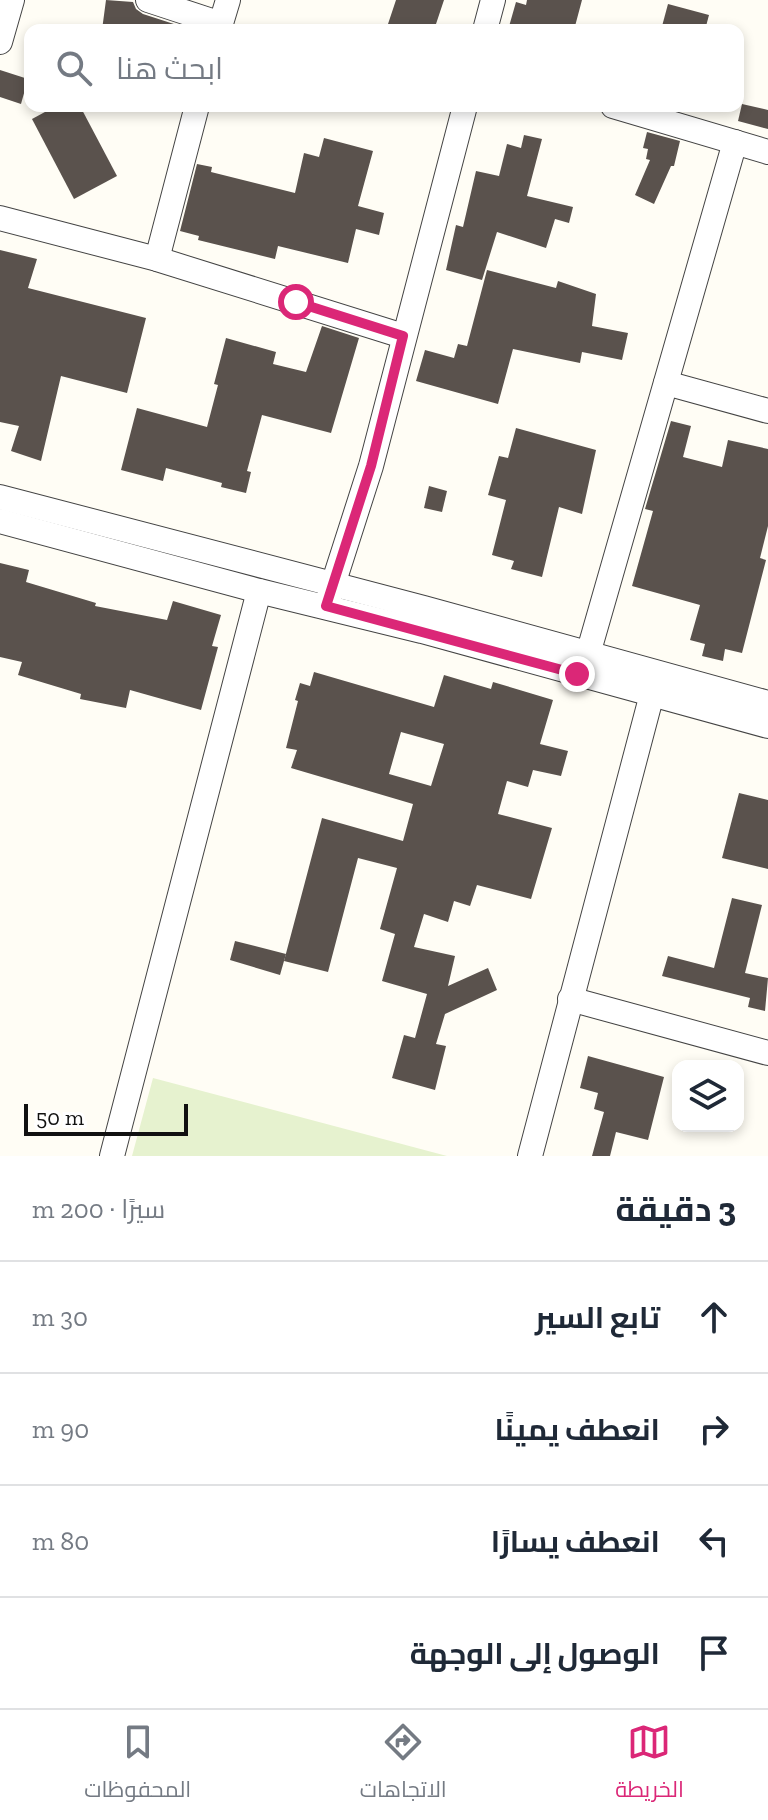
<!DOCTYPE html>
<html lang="ar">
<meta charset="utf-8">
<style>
body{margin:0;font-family:"Zilla Slab",Cairo,serif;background:#f6f6f7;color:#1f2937;direction:rtl}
.controls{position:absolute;right:24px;bottom:24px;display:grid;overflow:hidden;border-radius:16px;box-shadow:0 4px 12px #0003}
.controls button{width:72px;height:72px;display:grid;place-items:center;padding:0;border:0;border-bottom:2px solid #e0e1e3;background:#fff;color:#1f2937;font:40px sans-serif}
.scale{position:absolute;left:24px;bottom:20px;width:164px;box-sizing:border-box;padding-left:8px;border:4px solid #111;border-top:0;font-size:22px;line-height:28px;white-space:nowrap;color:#111;-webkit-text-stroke:6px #fff;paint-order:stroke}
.stop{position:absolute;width:24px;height:24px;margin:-18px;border:6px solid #db2777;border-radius:50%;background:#fff}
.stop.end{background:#db2777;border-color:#fff;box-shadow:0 2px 8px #0008}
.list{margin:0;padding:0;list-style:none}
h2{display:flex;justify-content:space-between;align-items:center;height:104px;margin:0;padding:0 32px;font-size:34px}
h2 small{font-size:26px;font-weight:400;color:#747a83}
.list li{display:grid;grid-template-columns:52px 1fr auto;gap:24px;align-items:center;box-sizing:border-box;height:112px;padding:0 32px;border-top:2px solid #e0e1e3}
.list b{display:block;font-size:30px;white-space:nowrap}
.list em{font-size:26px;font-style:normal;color:#747a83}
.icon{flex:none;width:44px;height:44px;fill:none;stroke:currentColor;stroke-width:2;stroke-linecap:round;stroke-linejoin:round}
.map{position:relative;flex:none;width:768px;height:1156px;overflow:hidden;direction:ltr}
.search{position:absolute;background:#fff;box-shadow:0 4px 12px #0003;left:24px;right:24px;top:24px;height:88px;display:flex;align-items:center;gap:20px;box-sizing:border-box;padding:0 28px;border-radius:16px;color:#747a83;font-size:30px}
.sheet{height:552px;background:#fff}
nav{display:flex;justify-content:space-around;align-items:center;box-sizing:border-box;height:112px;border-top:2px solid #e0e1e3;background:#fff;font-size:22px;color:#747a83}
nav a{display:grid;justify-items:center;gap:4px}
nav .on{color:#db2777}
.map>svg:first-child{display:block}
</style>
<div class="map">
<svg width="768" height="1156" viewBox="0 0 768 1156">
<rect width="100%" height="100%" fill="#fffdf5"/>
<!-- pitch -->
<polygon fill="#e6f2cf" points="153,1078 447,1156 132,1156"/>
<!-- building -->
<g fill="#5a524d" fill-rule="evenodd">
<polygon points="106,0 133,2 136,9 143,14 177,25 167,24 166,30 102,30"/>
<polygon points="396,0 444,0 434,30 386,30"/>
<polygon points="527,0 582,0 574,30 508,30 516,2 526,5"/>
<polygon points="668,4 709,15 705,30 661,30"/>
<polygon points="0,70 28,79 21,104 0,97"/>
<polygon points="742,104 768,110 768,129 738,121"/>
<polygon points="56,106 80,106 117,176 74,199 32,119"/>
<polygon points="647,132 680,141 674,166 671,166 654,204 635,195 650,160 646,159 648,149 643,148"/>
<polygon points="524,135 542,139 527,196 573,207 569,223 555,219 546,248 497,232 482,280 446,270 456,225 463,227 476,171 499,176 507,144 521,148"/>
<polygon points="324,138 373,151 358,206 384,213 379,235 356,229 348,263 278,246 275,259 198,240 199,236 180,231 197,164 212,167 211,172 295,193 304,153 319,157"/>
<polygon points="0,250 37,259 28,288 146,318 127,393 61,376 41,461 11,451 19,426 0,422"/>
<polygon points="487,270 556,288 558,281 596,294 592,326 628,333 622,360 582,352 580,363 513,349 498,404 416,381 425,350 454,358 458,344 467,346"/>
<polygon points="322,326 359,338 331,433 262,415 247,471 251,472 246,493 221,487 222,483 166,468 163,481 121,470 137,408 207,427 218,385 214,384 226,338 276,352 273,364 306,372"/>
<polygon points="671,421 691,426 683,457 722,467 728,440 768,449 768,526 760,558 766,560 742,653 725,649 723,661 702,656 705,644 690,640 700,605 632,586 653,511 645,509"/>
<polygon points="516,428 596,450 582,514 559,507 542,577 511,569 514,561 492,555 506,500 488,495 499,456 508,458"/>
<polygon points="429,486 447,491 442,512 424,508"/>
<polygon points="0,563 29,570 26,582 96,603 95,606 167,620 173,601 221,615 212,646 218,647 201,710 130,690 126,708 80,699 81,694 18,675 22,662 0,657"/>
<path d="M314 672 434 707 444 675 491 689 493 682 553 700 540 744 568 751 561 776 533 770 528 787 507 781 498 814 552 828 531 899 477 885 470 906 454 901 448 922 424 914 414 947 455 956 448 986 488 968 497 990 445 1014 436 1044 446 1046 435 1090 392 1078 404 1035 415 1038 427 994 382 981 395 934 380 929 397 868 358 858 328 972 284 961 322 818 403 841 413 804 291 768 297 750 286 748 298 701 295 700 300 683 310 686ZM401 732 444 744 431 786 389 774Z"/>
<polygon points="739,793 768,800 768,869 722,858"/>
<polygon points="732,898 762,905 745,973 768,978 765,1011 748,1007 750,998 662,976 668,956 714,968"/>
<polygon points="235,941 286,954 280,975 230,960"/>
<polygon points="588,1056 664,1077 648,1140 616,1132 610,1156 592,1156 604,1112 594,1109 598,1093 580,1088"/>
</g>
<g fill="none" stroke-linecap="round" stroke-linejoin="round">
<!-- minor casing -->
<g stroke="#444" stroke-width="26">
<g id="minor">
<polyline points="148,0 221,24"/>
<polyline points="219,30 228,0"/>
<polyline points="485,30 493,0"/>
<polyline points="0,42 12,0"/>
<polyline points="613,106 768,152"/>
<polyline points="0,218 157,259 403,336"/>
<polyline points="157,259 197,106"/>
<polyline points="666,383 768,411"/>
<polyline points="0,497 424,608 768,703"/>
<polyline points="0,521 259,591 422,631 768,726"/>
<polyline points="329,597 371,466 465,106"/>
<polyline points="588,654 735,142"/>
<polyline points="570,999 768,1053"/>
<polyline points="112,1156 259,591"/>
<polyline points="530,1156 652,694"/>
</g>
</g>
<!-- minor -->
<use href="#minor" stroke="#fff" stroke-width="24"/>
</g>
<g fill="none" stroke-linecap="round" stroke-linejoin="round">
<!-- route -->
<polyline stroke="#db2777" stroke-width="10" points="296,302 403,336 371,466 326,606 577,674"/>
</g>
</svg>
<div class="controls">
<button><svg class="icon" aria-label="layers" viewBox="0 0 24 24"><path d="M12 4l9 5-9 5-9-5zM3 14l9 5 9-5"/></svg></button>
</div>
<div class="scale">50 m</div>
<div class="stop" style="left:296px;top:302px"></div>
<div class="stop end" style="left:577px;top:674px"></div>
<div class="search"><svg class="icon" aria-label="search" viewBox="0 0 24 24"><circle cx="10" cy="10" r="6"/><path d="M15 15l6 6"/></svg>ابحث هنا</div>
</div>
<section class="sheet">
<h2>3 دقيقة<small>سيرًا · 200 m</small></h2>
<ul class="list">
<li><svg class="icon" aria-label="ahead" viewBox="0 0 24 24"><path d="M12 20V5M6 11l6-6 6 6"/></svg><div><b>تابع السير</b></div><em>30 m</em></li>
<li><svg class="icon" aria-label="right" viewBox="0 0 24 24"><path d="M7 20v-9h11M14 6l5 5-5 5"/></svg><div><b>انعطف يمينًا</b></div><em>90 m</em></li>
<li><svg class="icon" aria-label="left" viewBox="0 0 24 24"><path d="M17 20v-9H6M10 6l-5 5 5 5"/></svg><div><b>انعطف يسارًا</b></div><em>80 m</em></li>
<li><svg class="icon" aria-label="arrive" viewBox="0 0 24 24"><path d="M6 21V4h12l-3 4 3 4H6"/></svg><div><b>الوصول إلى الوجهة</b></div></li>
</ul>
</section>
<nav>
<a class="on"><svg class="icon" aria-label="map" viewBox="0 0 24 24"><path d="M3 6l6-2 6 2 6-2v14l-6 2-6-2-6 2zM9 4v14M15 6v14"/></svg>الخريطة</a>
<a><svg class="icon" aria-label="directions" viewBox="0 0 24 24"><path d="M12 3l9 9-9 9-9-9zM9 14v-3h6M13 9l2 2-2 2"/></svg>الاتجاهات</a>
<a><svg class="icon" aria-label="saved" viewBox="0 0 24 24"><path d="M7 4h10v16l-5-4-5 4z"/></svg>المحفوظات</a>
</nav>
